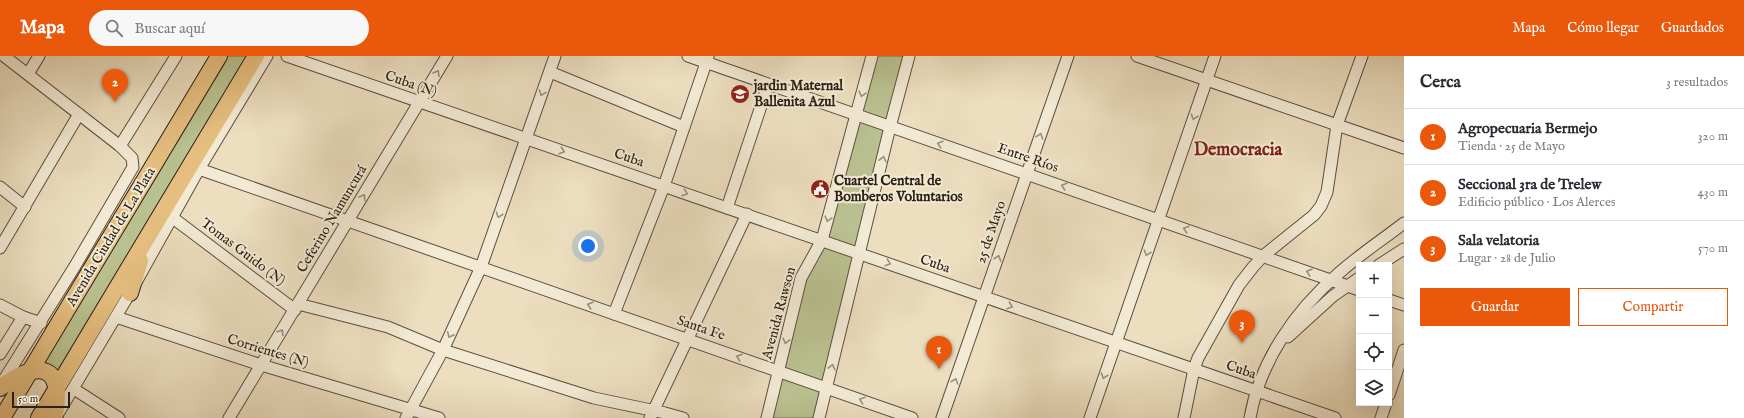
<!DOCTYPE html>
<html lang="es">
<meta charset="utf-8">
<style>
body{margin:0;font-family:"IM FELL English",serif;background:#f7f7f7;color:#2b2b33}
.controls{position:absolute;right:12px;bottom:12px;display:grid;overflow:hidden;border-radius:0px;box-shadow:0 4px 16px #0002}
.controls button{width:36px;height:36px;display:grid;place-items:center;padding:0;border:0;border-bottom:1px solid #e1e1e2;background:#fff;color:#2b2b33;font:20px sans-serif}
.scale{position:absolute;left:12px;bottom:10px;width:58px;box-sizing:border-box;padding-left:4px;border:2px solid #2b2116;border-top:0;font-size:11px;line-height:14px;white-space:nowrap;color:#2b2116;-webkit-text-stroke:3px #f3ead5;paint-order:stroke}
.you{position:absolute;left:588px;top:190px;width:14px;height:14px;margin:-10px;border:3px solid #fff;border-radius:50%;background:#1a73e8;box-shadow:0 0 0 6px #1a73e833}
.badge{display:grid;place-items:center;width:26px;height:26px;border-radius:50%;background:#ea580c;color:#fff;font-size:13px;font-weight:700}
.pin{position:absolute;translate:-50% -33px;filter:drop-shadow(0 1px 2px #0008)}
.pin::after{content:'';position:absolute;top:21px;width:14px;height:12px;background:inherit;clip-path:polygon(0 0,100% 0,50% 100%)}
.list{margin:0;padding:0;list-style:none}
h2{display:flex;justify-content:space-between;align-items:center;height:52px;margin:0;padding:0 16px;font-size:17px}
h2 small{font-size:13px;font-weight:400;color:#7c7c81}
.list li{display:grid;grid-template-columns:26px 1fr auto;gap:12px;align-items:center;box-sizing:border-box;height:56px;padding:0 16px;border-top:1px solid #e1e1e2}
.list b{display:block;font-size:15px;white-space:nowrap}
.list p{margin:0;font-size:13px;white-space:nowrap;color:#7c7c81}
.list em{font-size:13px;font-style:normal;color:#7c7c81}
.actions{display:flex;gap:8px;padding:12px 16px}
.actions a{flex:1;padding:9px 0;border:1px solid #ea580c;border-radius:0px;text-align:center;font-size:14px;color:#ea580c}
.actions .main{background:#ea580c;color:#fff}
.icon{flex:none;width:22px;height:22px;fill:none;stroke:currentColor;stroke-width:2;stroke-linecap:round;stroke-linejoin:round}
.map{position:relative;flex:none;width:1404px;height:362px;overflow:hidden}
header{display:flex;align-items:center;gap:24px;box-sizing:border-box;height:56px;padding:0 20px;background:#ea580c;color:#fff}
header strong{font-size:19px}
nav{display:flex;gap:22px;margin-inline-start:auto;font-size:14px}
.search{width:280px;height:36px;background:#f7f7f7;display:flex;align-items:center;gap:10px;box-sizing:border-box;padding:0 14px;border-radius:22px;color:#7c7c81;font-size:15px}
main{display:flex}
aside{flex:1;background:#fff}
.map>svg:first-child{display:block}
</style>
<header>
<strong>Mapa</strong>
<div class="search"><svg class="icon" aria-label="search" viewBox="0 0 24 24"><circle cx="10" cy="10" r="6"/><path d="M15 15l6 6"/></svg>Buscar aquí</div>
<nav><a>Mapa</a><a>Cómo llegar</a><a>Guardados</a></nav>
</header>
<main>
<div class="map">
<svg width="1404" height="362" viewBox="0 0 1404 362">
<rect width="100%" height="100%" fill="#ecdebf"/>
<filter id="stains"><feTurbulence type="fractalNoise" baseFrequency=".005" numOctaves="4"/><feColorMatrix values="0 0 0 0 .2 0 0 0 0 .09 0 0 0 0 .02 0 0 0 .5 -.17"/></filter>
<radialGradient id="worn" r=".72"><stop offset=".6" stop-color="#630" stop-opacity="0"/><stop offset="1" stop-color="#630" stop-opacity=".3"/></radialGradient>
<!-- green -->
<g fill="#bac190" stroke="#727153">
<polygon points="224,0 248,0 59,322 51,309 39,309"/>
<polygon points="876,0 903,0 814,362 772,362 807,219"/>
</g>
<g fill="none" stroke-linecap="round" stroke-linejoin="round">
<!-- minor casing -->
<g stroke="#5b5040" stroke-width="13">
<g id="minor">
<polyline points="287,0 1335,362"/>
<polyline points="688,0 1359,234"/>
<polyline points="1137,0 1404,92"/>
<polyline points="550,16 684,71"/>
<polyline points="28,18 39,0"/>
<polyline points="120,90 176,0"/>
<polyline points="199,113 912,362"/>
<polyline points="0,131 25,151"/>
<polyline points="727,152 768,29"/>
<polyline points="173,162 295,254"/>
<polyline points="0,192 79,58"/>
<polyline points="1379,209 1404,193"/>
<polyline points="1389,244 1404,249"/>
<polyline points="298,248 388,271 443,294 594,342 665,357 683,362"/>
<polyline points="0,249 23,261 41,267"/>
<polyline points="614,258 664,130 708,1"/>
<polyline points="116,261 261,309 439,362"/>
<polyline points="1288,281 1333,240 1359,222"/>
<polyline points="0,298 23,261"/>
<polyline points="2,327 75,210 133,111 132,102 120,90 4,0"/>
<polyline points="74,333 119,362"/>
<polyline points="1389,339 1404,294"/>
<polyline points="56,361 130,237 199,113 267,0"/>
<polyline points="229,362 447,0"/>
<polyline points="406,362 443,294 481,211 555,0"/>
<polyline points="650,362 747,158"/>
<polyline points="767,362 801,222 822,184 872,0"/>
<polyline points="819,362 890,71 909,0"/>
<polyline points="942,362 1068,0"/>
<polyline points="1090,362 1215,0"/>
<polyline points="1184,362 1194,313 1198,302 1239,229 1253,211 1263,200 1314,159 1321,150 1327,136 1337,69 1362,0"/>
<path d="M1250 362C1260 305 1295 255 1339 217 1359 199 1382 184 1404 167"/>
<polyline points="1381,362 1386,347"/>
</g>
</g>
<!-- highway casing -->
<g stroke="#2b2116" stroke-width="18">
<g id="highway">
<polyline points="130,237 140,205"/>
<path d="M0 332C39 302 66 309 54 362"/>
<polyline points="2,362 219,0"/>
<polyline points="39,362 256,0"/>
</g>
</g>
<!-- minor -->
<use href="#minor" stroke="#f3ead5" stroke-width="11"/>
<!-- highway -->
<use href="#highway" stroke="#e6bf80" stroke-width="16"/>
</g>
<!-- one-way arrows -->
<defs><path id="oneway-chevron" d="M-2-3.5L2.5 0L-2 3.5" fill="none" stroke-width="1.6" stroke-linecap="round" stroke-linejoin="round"/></defs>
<g stroke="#99907f">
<use href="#oneway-chevron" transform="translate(437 17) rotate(-59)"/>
<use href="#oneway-chevron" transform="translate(542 37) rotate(110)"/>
<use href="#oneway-chevron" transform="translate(862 38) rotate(106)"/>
<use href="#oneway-chevron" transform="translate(1194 61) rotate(109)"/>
<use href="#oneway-chevron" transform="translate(1040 80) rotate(-71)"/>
<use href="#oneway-chevron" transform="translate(940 88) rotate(-161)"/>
<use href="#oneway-chevron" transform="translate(562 95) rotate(19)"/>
<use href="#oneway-chevron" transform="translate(883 103) rotate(-77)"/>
<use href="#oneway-chevron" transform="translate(1064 130) rotate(-161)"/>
<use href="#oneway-chevron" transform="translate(685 137) rotate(19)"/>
<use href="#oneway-chevron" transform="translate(363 141) rotate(-59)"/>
<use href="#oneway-chevron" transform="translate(499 159) rotate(109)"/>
<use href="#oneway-chevron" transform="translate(828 163) rotate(105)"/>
<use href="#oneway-chevron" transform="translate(1186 173) rotate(-161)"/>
<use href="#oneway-chevron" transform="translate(1147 197) rotate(109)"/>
<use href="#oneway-chevron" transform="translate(998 202) rotate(-71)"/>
<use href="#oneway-chevron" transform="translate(888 207) rotate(19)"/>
<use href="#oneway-chevron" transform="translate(1309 216) rotate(-161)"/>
<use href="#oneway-chevron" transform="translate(590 249) rotate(-161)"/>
<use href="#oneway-chevron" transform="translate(1010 250) rotate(19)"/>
<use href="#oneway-chevron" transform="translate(281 276) rotate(-58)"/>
<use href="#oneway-chevron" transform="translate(450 279) rotate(115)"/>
<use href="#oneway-chevron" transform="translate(786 285) rotate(104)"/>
<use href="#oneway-chevron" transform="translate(739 301) rotate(-161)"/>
<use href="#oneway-chevron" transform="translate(832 311) rotate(-76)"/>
<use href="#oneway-chevron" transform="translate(1104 320) rotate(109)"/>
<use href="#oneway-chevron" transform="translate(955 325) rotate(-71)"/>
<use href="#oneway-chevron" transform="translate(862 344) rotate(-161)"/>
</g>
<!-- icons -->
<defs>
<g id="school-disc" transform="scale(1)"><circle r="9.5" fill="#8f2418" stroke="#f3ead5"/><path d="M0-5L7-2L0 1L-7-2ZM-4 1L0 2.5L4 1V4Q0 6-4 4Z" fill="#fff"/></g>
<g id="civic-disc" transform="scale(1)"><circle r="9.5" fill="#8f2418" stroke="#f3ead5"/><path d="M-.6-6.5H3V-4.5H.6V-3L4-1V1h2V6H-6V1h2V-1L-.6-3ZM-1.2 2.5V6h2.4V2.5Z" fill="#fff"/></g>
</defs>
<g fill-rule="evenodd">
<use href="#school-disc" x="740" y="38"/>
<use href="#civic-disc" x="820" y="133"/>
</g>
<g text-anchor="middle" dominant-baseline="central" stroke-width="4" stroke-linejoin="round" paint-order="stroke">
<!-- street labels -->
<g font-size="14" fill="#2b2116" stroke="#f3ead5">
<text transform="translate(411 28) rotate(19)">Cuba (N)</text>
<text transform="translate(629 102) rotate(19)">Cuba</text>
<text transform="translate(1028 102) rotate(19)">Entre Ríos</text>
<text transform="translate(332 163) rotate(-59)">Ceferino Namuncurá</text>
<text transform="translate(991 176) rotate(-71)">25 de Mayo</text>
<text transform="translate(111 181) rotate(-59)">Avenida Ciudad de La Plata</text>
<text transform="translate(243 196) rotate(37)">Tomas Guido (N)</text>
<text transform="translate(935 208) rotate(19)">Cuba</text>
<text transform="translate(779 257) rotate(-75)">Avenida Rawson</text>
<text transform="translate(701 272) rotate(19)">Santa Fe</text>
<text transform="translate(268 295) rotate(17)">Corrientes (N)</text>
<text transform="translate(1241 314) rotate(19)">Cuba</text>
</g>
<!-- poi labels -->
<g font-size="14" font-weight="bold" fill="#2b2116" stroke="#f3ead5" text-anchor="start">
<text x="754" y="30">jardin Maternal<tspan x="754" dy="16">Ballenita Azul</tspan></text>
<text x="834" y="125">Cuartel Central de<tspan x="834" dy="16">Bomberos Voluntarios</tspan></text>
</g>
<!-- district labels -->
<g font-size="18" font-weight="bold" fill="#7a1f14" stroke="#f3ead5">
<text x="1238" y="94">Democracia</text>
</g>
</g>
<rect width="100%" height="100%" filter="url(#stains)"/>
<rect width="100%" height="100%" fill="url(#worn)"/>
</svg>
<div class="controls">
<button>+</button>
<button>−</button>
<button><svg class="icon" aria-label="locate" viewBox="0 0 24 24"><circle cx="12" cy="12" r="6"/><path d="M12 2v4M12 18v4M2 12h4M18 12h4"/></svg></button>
<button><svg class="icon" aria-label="layers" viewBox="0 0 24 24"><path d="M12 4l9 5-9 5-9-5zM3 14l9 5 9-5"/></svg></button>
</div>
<div class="scale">50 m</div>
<div class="you"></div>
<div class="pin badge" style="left:939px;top:313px">1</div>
<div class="pin badge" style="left:115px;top:46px">2</div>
<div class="pin badge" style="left:1242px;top:287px">3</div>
</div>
<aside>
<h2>Cerca<small>3 resultados</small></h2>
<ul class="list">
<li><span class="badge">1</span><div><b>Agropecuaria Bermejo</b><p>Tienda · 25 de Mayo</p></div><em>320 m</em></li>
<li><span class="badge">2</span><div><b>Seccional 3ra de Trelew</b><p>Edificio público · Los Alerces</p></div><em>430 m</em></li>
<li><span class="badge">3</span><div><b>Sala velatoria</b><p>Lugar · 28 de Julio</p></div><em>570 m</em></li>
</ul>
<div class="actions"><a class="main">Guardar</a><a>Compartir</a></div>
</aside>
</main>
